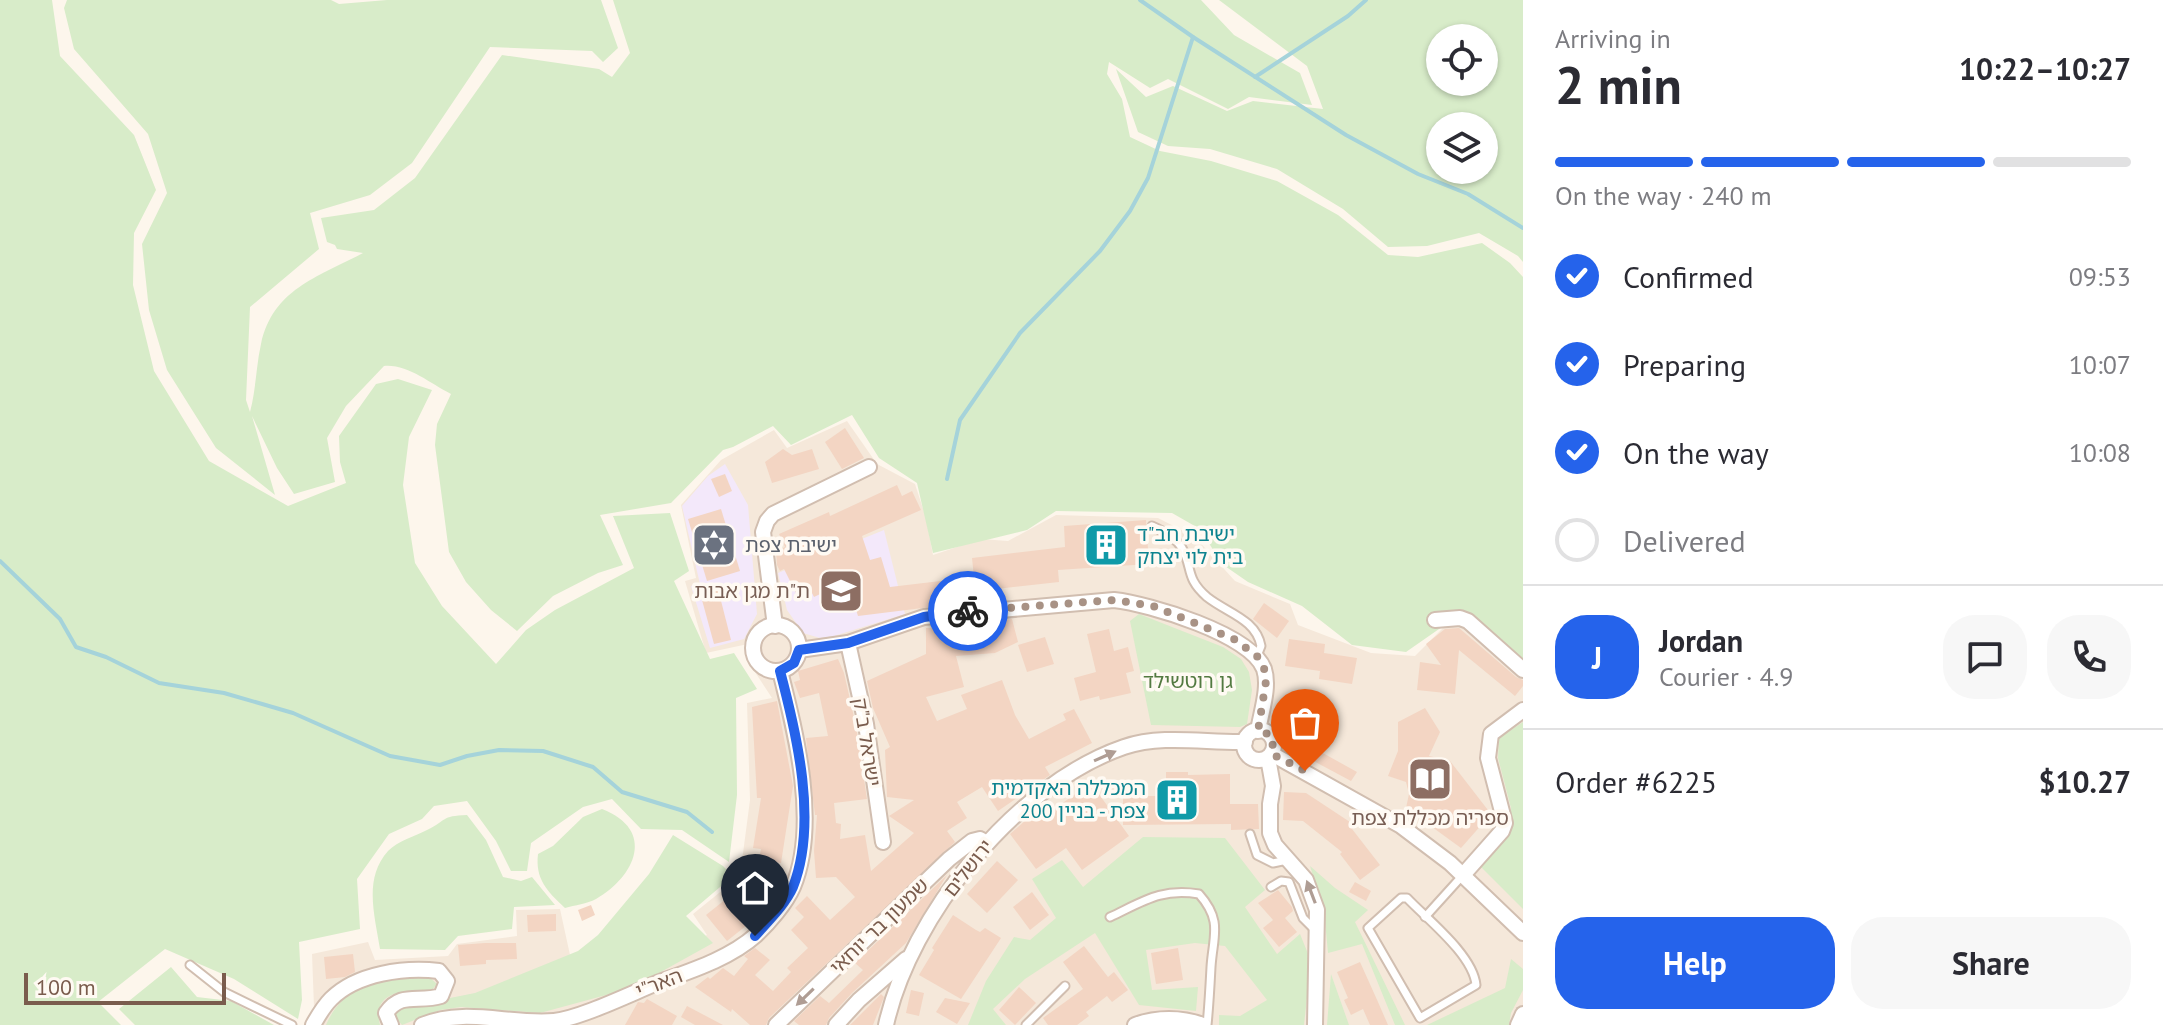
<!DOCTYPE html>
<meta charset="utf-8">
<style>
body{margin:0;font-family:"PT Sans","Noto Sans Hebrew",sans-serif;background:#f7f7f7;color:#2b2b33;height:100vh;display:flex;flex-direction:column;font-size:30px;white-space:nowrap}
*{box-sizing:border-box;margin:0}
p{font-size:26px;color:#7c7c81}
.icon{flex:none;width:44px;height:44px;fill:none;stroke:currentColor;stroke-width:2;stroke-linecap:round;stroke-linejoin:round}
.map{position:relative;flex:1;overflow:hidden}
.details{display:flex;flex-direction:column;background:#fff;width:640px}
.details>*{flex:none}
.fabs{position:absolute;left:1426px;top:24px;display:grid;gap:16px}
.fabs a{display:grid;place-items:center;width:72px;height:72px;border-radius:50%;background:#fff;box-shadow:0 2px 6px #0004;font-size:40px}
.scale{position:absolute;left:24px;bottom:20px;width:202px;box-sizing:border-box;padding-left:8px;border:4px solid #7a5c4d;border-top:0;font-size:22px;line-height:28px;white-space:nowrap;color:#7a5c4d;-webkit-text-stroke:6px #fffaf3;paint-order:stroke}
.pin{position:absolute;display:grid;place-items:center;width:68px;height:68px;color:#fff;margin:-82px -34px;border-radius:50% 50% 50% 0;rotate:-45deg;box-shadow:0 0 8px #0007}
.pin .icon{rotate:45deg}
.courier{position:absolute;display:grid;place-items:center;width:80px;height:80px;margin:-40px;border:6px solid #2563eb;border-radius:50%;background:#fff;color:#222;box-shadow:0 2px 10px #0007}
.head em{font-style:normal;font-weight:800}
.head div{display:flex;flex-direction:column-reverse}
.head{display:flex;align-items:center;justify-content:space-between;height:136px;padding:0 32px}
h1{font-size:52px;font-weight:800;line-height:60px}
.bar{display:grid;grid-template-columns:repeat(4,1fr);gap:12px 8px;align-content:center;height:96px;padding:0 32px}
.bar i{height:10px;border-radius:6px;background:#e1e1e2}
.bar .active{background:#2563eb}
.bar p{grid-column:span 4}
.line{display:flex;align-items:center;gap:20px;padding:0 32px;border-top:2px solid #e1e1e2}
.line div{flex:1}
.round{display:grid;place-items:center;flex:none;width:84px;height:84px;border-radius:32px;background:#f7f7f7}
ol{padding:0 32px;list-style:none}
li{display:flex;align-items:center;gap:24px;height:88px}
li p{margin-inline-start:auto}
li .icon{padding:8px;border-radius:50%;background:#2563eb;color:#fff;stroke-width:4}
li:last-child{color:#7c7c81}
li i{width:44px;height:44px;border:4px solid #e1e1e2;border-radius:50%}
.action{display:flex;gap:16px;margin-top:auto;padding:16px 32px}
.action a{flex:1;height:92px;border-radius:32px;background:#2563eb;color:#fff;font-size:32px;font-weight:800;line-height:92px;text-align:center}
.action a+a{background:#f7f7f7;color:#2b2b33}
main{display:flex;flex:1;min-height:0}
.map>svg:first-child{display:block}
</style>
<main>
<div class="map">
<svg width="1523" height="1025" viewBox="0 0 1523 1025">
<rect width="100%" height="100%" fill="#fdf6ec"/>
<!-- residential -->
<polygon fill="#f5e8da" points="847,421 877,464 915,484 926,518 933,555 981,539 1008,541 1056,515 1158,518 1195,537 1235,581 1290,604 1298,625 1371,653 1415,656 1459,612 1523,667 1523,1025 306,1025 314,1007 312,954 368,942 375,960 448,956 457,944 517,936 516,910 560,909 570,955 573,1002 707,935 693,914 740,876 750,800 747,703 772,698 747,660 748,644 706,653 685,581 696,578 681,505 721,460 774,430 787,448"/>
<!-- education -->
<g fill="#f3e8fa">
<polygon points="725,464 748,505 757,614 744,639 710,648 691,586 700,584 682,506 708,476"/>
<polygon points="884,530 905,614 834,636 820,638 803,633 787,610 778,573"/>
</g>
<!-- green -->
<g fill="#d8ecc9" fill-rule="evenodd">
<polygon points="0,0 52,0 60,56 134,135 156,190 134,233 133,285 154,371 209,461 288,506 346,483 340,462 339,436 376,384 398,379 432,390 409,437 403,485 415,563 442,606 496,664 526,630 555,610 634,568 613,516 670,513 689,571 674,581 710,659 734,653 757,689 736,698 737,795 729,862 682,830 641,829 612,799 583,807 531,843 527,871 511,871 496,841 467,801 434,806 422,819 389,834 357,879 360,929 299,942 302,1000 298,1019 234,979 165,949 98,1002 121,1025 0,1025"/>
<path d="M67,0H331L339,4L387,0H601L618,48L603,62L592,51L490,47L412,163L370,195L310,213L319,249L250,307L246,400L250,412C256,390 256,366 261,344C273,289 318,277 363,253L337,249L335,245L327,242L321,218L374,210L415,178L502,55L599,69L612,77L630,53L613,0H1201L1234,35L1300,73L1312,105L1249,97L1228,109L1168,79L1150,88L1109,62L1107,74L1122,99L1130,137L1160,151L1211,161L1277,181L1338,215L1388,255L1418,257L1482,243L1510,263L1523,277V664L1462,613L1406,652L1352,645L1302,606L1248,582L1222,564L1200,529L1172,513L1056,511L1027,530L933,553L917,483L879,458L852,415L791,445L773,426L733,447L723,450L671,503L600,515L623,565L598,573L553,596L517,631L491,610L466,582L449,552L435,445L437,424L451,394C429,383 408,364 384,366L346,406L327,438L335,482L294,494L277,468L252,416L275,495L216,448L167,370L149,310L142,244L167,193L148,134L74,49L64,8Z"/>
<path d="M1219,0H1523V262L1518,256L1479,233L1427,246L1388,247L1343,209L1277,169L1210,149L1168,146L1138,132L1116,69L1146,97L1173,86L1227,111L1253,101L1323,109L1307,66ZM1440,38H1484V82H1440ZM1440,126H1484V170H1440Z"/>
<polygon points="1139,614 1223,647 1241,659 1249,672 1252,690 1247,724 1240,727 1151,725 1130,621"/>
<polygon points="1523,722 1523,909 1479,865 1511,822 1511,808 1498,758 1499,738"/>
<path d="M602,809C656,830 636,876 596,899C587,904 575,905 565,908C547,891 535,879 538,854L553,846L583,817Z"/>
<path d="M467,815L486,840L503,877L521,881L532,877L555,905L514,907L512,929L458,936L445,950L380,949C375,916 363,879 388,851C398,841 415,836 427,830C448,820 440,816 467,815Z"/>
<polygon points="673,835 723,866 733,876 686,916 713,943 632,988 540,1013 461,1007 440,1010 402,1025 394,1016 395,1009 475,993 578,951 598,935 649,874"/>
<polygon points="1143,837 1225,838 1265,890 1245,907 1277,954 1300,934 1311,961 1304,1025 1219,1025 1219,1015 1240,1016 1267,1000 1225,946 1195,943 1146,950 1152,990 1198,987 1196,1011 1139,1005 1095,933 1025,979 993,1009 1006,1025 968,1025 986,981 1014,937 1030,940 1056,918 1032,879 1062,860 1083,887"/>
<polygon points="1310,866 1335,888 1368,910 1355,922 1405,1025 1395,1025 1362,944 1328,953 1324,910"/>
<polygon points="1511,959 1523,969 1523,990 1511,1013 1509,1025 1427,1025 1505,988"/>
<polygon points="171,967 197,997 231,1001 274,1025 135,1025 119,1009"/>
<polygon points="1331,974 1349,1025 1327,1025"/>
<path d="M404,976H428L437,984L431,991C406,990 371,990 380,1025H326C341,990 369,981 404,976Z"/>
</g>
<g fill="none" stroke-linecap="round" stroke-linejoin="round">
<!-- stream -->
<g stroke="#a5d3da" stroke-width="4">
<polyline points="1140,0 1193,37 1346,135 1418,174 1468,194 1523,228"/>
<polyline points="1255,77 1348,16 1366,0"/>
<polyline points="947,479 960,420 1020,333 1100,251 1130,211 1148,178 1193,37"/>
<polyline points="0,561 60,619 76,647 106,657 159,683 224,693 293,713 390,756 440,765 467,756 499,750 543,751 593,767 622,792 687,812 712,832"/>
</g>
</g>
<!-- building -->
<g fill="#f3d5c3">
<polygon points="845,428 864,458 842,469 825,442"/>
<polygon points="783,449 792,455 812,449 819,469 772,483 765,462"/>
<polygon points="725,474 732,491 719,497 711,479"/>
<polygon points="897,485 902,496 912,491 921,510 862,536 870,560 881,557 890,587 974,577 972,558 1065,547 1064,526 1146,520 1149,564 1058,570 1059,582 970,592 971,602 858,616 847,581 814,597 811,591 798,597 784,569 780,571 777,565 776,552 785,547 779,534 829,512 830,516"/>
<polygon points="721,509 740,571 707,581 688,519"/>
<polygon points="717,585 731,640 714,644 699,589"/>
<polygon points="1264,603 1289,621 1277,638 1253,619"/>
<polygon points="1012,619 1018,642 995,653 956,656 964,687 926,697 937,721 967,709 961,695 1002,680 1015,715 1029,739 1066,720 1063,714 1074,709 1092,743 1045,767 1050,775 998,811 982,787 957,802 967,818 947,831 955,842 769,1018 766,1025 750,1025 732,1009 731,1012 695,987 708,977 710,979 723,968 734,976 748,959 744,956 755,948 770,960 755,975 773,991 791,972 787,968 808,948 791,930 804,917 795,908 807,896 830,920 855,897 836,877 816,878 814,851 817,815 815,815 806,738 828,736 819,693 800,698 794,682 800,680 798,671 838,659 844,673 856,726 867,799 834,803 836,823 841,824 840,839 865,835 871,871 914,833 889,816 914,800 887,797 885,750 890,747 873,708 867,681 926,654 926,628 954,629 1004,626 1003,620"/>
<polygon points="1459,628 1516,677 1523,680 1523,686 1515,696 1459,650 1455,694 1417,690 1420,662 1441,665 1426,644 1445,629"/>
<polygon points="1109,629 1114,651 1128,647 1134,671 1126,673 1131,693 1100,700 1099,696 1080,701 1074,678 1096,672 1087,634"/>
<polygon points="1045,637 1054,664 1027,672 1018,645"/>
<polygon points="1289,639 1325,644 1324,653 1357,658 1352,684 1319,679 1320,671 1285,666"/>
<polygon points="777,701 793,786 781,863 759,859 761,849 753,848 761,798 757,798 752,707"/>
<polygon points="1425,708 1440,732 1429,756 1450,761 1491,814 1461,848 1406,808 1409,794 1406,782 1388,776 1398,751 1398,722"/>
<polygon points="1317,730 1329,735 1321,752 1357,772 1351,781 1293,750 1298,739 1310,745"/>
<polygon points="1166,772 1188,772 1188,775 1230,774 1230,804 1258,804 1259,829 1231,830 1231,824 1123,825 1123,796 1166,796"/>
<polygon points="1091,783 1129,836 1082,870 1066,848 1036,869 1010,834 1042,806 1047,814"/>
<polygon points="1284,792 1306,793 1356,826 1352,829 1380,865 1360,880 1340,854 1342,852 1303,821 1283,820"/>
<polygon points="997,861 1018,880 987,913 967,894"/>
<polygon points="947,875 906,943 852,993 829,1018 826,1025 799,1025 794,1021 820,996 829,1003 863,970 855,963"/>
<polygon points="1355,882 1371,891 1366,901 1349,892"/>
<polygon points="1278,890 1292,907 1293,911 1285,918 1297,932 1279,947 1263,928 1273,920 1258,903"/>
<polygon points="1032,892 1049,915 1030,930 1013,907"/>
<polygon points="731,895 752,921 727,941 706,915"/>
<polygon points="591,905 595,915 582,921 578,910"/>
<polygon points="556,914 556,931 528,932 527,915"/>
<polygon points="953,915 976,930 980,932 985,928 1001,938 961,999 919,975 934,950 932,948"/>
<polygon points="485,943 516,943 517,959 486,960 486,964 460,966 458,945"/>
<polygon points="1084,946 1108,977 1114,972 1128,990 1112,1002 1107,996 1086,1012 1089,1016 1077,1025 1048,1025 1043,1018 1083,989 1063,962"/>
<polygon points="1178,948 1183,980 1156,984 1151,953"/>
<polygon points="353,954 355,972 345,977 326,979 324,957"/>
<polygon points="1360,962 1378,1002 1388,1025 1370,1025 1363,1009 1351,1015 1344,1000 1348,998 1337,972"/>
<polygon points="1019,987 1036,1003 1015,1025 999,1010"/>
<polygon points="911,990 924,993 919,1016 906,1013"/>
<polygon points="881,994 884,997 873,1025 850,1025"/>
<polygon points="945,998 970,1003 957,1024 936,1012"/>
<polygon points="647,999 677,1016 672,1025 625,1025 638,1002 644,1003"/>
<polygon points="687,1006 723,1025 695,1025 681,1017"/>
</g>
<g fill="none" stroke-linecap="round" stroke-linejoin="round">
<!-- lane casing -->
<g stroke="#d1beb0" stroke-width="11">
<g id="lane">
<path d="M1152,526C1163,531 1175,537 1182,548C1193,568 1185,578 1207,597C1227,613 1256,619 1261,646L1257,656"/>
<polyline points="1250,834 1257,855 1273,863 1287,860"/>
<polyline points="1271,887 1281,881 1289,882 1303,918 1317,932"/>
<path d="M1401,898H1407C1428,920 1473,955 1476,985L1420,1018L1368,928Z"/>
<path d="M1110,917C1144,901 1161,888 1199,894C1223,921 1213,936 1211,967C1210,986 1209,1006 1207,1025"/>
<polyline points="1425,917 1463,875"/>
<polyline points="190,965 224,992 292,1025"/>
<polyline points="1026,1025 1065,986"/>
</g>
</g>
<!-- street casing -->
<g stroke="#d1beb0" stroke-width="18">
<g id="street">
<polyline points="1435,620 1460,618 1468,621 1523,670"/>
<circle cx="776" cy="648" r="23"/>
<polyline points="775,626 763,532 767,521 773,514 869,467"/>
<polyline points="848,643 866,724 883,842"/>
<path d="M799,650L848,643L924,617L1114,600C1149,604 1251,634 1264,669C1270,687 1261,712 1258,731"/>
<circle cx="1259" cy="745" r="15"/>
<polyline points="1272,754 1401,826 1450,863 1523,933"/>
<polyline points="1268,758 1273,786 1270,804 1270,833 1275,845 1306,880 1317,910 1315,1025"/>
<polyline points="1463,875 1502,831 1505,823 1488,758 1491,734 1523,710"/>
<path d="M313,1025C318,1016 324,1006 331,999C357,973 405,967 439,971L447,981L441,996C418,1003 401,991 386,1013L391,1025"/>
<path d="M422,1025C466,1007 509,1025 554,1021C581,1018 630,994 657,983C690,971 729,959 756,935C769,923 786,903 793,887C819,824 796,734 780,671"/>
<polyline points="776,1025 949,859 972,841 980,839 987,843"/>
<polyline points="836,1025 859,1000 906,959"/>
<path d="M886,1025C910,916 1016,784 1124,747C1163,734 1205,743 1245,742"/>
<path d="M1135,1025C1158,1017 1180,1017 1203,1025"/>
<polyline points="1518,1025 1523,1014"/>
</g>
</g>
<!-- lane -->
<use href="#lane" stroke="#fff" stroke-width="7"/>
<!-- street -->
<use href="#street" stroke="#fff" stroke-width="14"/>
</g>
<!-- one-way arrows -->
<defs><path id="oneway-solid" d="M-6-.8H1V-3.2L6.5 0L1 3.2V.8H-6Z" transform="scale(2)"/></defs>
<g fill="#af9d94">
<use href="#oneway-solid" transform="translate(1105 756) rotate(-24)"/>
<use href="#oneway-solid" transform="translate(1311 892) rotate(-111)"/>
<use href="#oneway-solid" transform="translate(805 997) rotate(136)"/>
</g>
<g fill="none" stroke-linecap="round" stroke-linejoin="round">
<!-- done -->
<polyline stroke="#a89285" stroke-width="8" stroke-dasharray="0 14.4" points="968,611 1114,600 1153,606 1234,639 1257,656 1264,668 1266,681 1258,731 1265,732 1273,739 1272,754 1305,771"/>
<!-- route -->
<path stroke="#2563eb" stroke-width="10" d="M755,936C768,921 785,905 793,887C818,823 797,735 780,671L794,663L799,650L848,643L924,617L968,611"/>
</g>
<!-- icons -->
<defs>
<g id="synagogue-square" transform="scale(2.3)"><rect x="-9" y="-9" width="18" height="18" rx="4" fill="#6b7280" stroke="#fffaf3"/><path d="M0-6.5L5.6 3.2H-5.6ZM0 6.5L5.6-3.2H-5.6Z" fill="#fff"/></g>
<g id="building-square" transform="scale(2.3)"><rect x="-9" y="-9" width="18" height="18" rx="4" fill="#0f9aa8" stroke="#fffaf3"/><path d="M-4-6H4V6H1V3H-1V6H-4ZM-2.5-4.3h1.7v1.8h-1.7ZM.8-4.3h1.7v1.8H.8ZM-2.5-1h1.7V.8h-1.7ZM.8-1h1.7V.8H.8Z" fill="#fff"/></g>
<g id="school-square" transform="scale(2.3)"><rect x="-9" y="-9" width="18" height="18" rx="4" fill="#8d6e63" stroke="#fffaf3"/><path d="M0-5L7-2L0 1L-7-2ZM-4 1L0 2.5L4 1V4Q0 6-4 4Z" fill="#fff"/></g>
<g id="library-square" transform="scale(2.3)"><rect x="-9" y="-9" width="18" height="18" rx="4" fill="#8d6e63" stroke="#fffaf3"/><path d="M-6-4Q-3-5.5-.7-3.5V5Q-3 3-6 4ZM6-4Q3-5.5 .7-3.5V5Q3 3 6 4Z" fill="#fff"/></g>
</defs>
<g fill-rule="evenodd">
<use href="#synagogue-square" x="714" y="545"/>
<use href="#building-square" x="1106" y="545"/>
<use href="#school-square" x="841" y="591"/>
<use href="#library-square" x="1430" y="779"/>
<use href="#building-square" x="1177" y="800"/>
</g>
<g text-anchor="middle" stroke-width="7" stroke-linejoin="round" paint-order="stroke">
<!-- culture labels -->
<g font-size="20" fill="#0d838f" stroke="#fffaf3" text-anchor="start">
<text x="1137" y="541">ישיבת חב"ד<tspan x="1137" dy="23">בית לוי יצחק</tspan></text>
<text x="1146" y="795" text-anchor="end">המכללה האקדמית<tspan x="1146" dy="23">צפת - בניין 200</tspan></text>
</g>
<!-- worship labels -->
<g font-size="20" fill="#5b616d" stroke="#fffaf3" text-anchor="start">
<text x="745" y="552">ישיבת צפת</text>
</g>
<!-- education labels -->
<g font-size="20" fill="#785e54" stroke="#fffaf3" text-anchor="end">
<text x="810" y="598">ת"ת מגן אבות</text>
<text x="1430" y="825" text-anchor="middle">ספריה מכללת צפת</text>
</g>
<!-- park labels -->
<g font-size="20" fill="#537a41" stroke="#fffaf3">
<text x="1188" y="688">גן רוטשילד</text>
</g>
<!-- street labels -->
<g font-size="20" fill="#7a5c4d" stroke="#fffaf3">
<text transform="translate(867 742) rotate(81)" y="7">ישראל ב"ק</text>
<text transform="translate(968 868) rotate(-52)" y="7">ירושלים</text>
<text transform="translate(879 926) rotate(-44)" y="7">שמעון בר יוחאי</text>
<text transform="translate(659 983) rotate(-21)" y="7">האר"י</text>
</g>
</g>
</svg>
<div class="fabs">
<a><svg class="icon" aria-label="locate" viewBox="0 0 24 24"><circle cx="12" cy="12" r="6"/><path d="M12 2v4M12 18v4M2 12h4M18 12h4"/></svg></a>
<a><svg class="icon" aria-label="layers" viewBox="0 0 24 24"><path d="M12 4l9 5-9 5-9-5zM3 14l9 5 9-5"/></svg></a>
</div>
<div class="scale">100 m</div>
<div class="pin" style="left:1305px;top:771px;background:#ea580c"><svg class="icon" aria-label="bag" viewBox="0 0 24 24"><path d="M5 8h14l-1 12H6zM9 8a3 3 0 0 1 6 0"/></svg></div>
<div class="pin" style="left:755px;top:936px;background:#1f2937"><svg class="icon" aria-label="home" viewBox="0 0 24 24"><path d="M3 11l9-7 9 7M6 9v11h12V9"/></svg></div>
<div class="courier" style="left:968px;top:611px"><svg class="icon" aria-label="bike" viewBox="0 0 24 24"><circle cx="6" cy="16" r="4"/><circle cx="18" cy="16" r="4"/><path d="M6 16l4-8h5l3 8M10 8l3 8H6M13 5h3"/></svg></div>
</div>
<section class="details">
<div class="head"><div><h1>2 min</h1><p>Arriving in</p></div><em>10:22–10:27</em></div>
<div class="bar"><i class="active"></i><i class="active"></i><i class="active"></i><i></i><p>On the way · 240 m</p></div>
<ol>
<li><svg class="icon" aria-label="check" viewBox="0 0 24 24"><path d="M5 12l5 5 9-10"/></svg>Confirmed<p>09:53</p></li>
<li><svg class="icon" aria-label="check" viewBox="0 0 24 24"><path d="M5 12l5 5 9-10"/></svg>Preparing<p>10:07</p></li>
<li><svg class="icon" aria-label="check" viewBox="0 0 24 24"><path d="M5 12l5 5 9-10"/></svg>On the way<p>10:08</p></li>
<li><i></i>Delivered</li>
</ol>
<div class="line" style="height:144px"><b class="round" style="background:#2563eb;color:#fff">J</b><div><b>Jordan</b><p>Courier · 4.9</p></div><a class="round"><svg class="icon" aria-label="chat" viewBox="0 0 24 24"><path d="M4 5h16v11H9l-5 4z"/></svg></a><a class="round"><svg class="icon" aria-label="phone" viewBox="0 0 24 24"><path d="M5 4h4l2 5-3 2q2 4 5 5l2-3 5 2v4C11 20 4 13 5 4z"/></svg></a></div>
<div class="line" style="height:104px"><div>Order #6225</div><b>$10.27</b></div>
<div class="action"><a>Help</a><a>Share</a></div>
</section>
</main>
